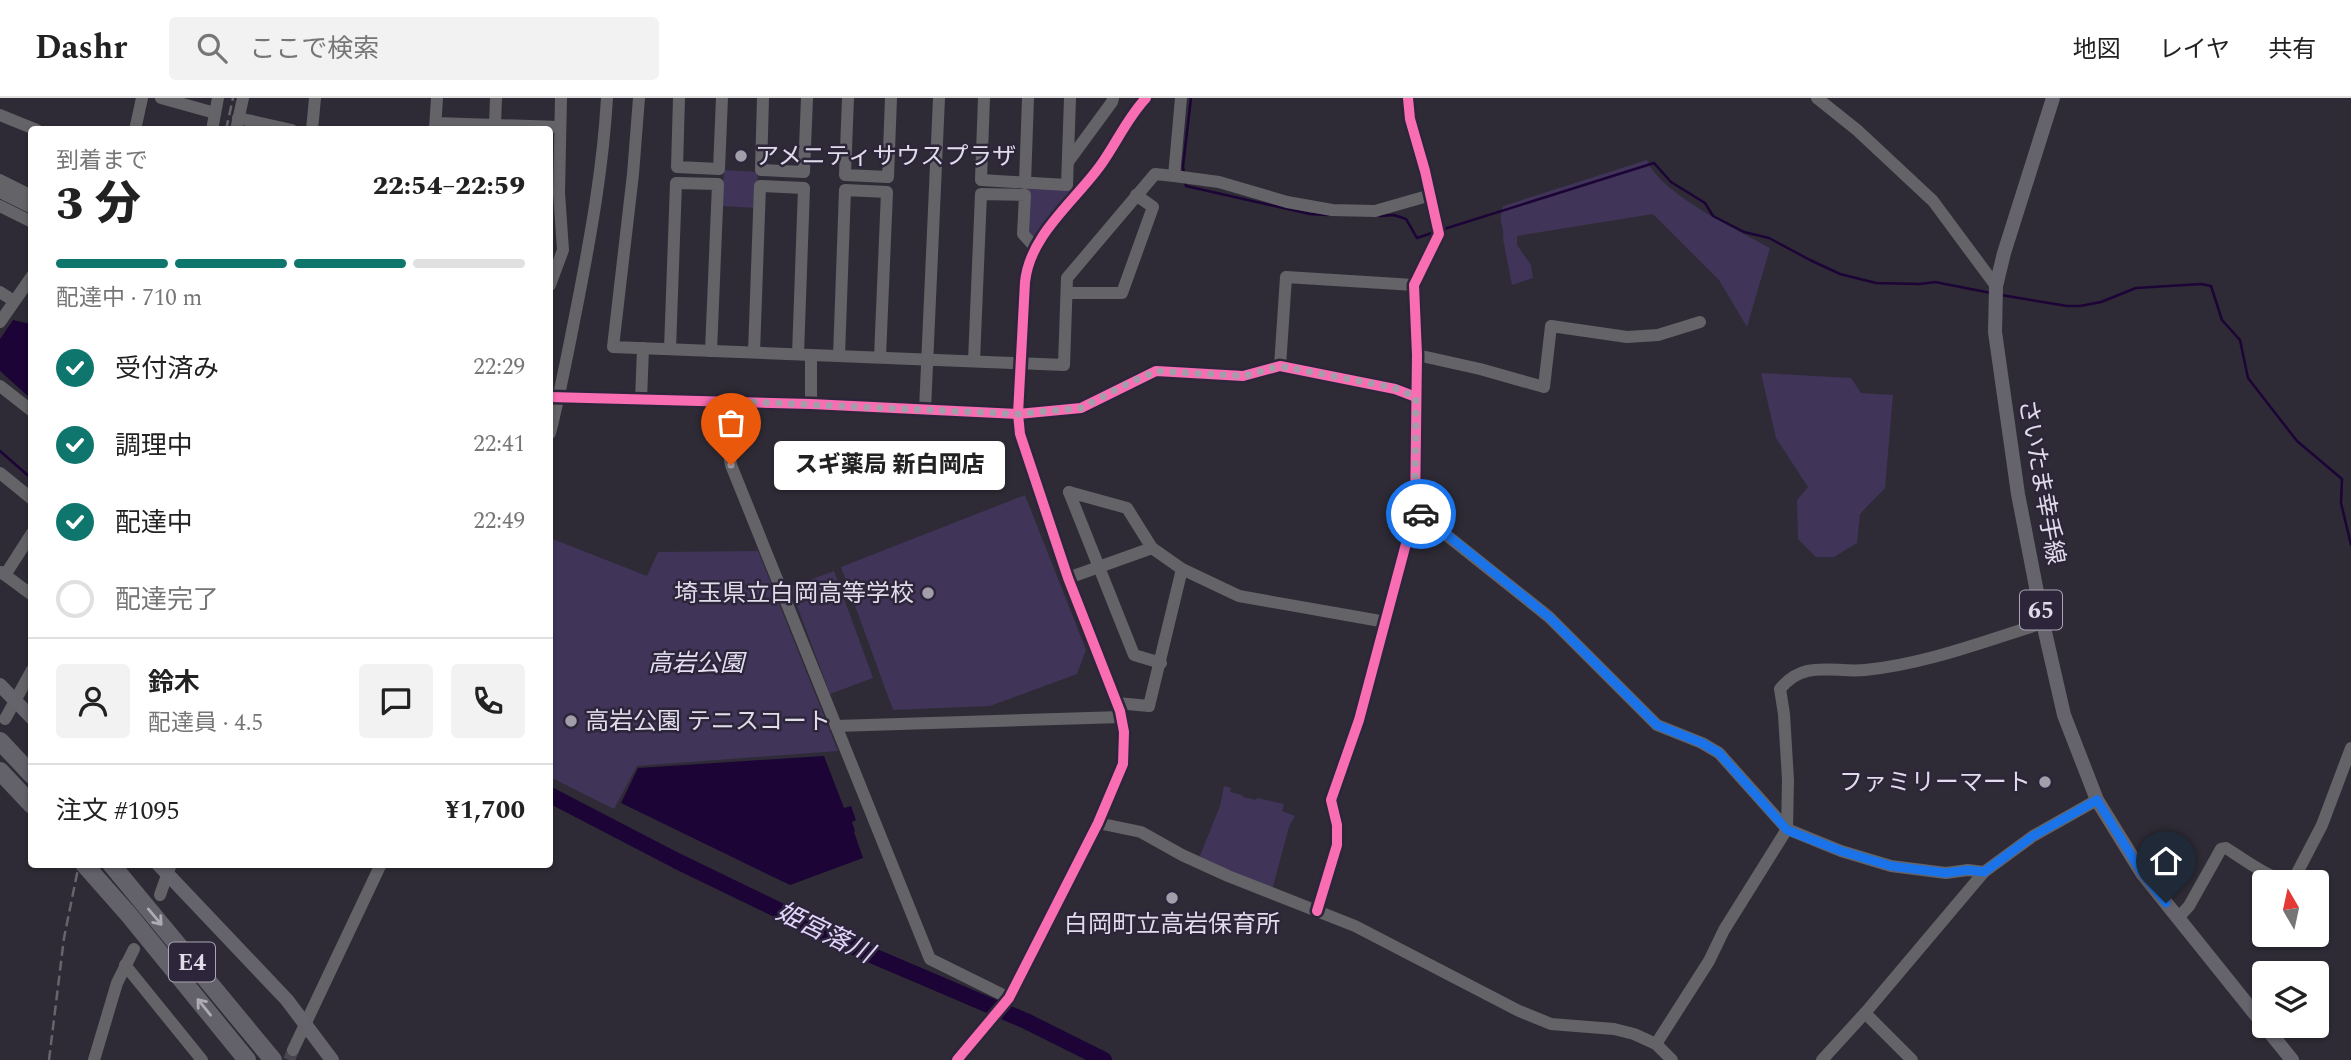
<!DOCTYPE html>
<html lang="ja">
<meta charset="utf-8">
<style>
body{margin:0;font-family:Spectral,"Noto Sans JP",serif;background:#f2f2f2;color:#222;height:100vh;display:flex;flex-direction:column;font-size:26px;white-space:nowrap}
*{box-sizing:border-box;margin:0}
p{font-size:23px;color:#767676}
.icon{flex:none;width:38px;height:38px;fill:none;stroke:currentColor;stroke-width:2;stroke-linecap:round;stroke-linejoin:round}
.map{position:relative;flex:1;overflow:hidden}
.side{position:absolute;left:28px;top:28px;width:525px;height:742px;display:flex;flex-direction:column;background:#fff;border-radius:7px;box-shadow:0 2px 5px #0004}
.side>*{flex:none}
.needle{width:46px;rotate:351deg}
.tools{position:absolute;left:2252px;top:772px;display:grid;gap:14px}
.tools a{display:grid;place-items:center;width:77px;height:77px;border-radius:7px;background:#fff;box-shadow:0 2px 5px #0004;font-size:35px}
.pin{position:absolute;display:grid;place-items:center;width:60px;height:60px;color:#fff;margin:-72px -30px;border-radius:50% 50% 50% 0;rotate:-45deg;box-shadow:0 0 7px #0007}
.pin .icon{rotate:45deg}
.courier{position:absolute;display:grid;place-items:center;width:70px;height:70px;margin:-35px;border:5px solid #1a73e8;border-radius:50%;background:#fff;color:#222;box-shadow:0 2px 9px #0007}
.bubble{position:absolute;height:49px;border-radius:7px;background:#fff;box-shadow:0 2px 5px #0004;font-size:23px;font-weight:800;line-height:49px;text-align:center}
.headline em{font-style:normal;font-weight:800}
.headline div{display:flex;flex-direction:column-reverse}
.headline{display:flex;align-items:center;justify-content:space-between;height:119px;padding:0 28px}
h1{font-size:46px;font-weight:800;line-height:52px}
.bar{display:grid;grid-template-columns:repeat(4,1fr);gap:10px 7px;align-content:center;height:84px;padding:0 28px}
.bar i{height:9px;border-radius:5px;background:#e0e0e0}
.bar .current{background:#0f766e}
.bar p{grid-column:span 4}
.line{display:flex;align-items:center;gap:18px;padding:0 28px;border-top:2px solid #e0e0e0}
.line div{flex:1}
.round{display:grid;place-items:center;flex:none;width:74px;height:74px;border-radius:7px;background:#f2f2f2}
ol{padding:0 28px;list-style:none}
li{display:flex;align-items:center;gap:21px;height:77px}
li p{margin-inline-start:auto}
li .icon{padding:7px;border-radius:50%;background:#0f766e;color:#fff;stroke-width:4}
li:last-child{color:#767676}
li i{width:38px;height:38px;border:4px solid #e0e0e0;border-radius:50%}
header{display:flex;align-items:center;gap:42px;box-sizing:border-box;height:98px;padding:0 35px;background:#fff;border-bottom:2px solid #e0e0e0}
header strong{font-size:33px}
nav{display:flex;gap:38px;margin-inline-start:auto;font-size:24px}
.search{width:490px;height:63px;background:#f2f2f2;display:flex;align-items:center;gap:18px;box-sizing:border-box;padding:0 24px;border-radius:7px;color:#767676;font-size:26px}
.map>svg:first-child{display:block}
</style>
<header>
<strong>Dashr</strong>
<div class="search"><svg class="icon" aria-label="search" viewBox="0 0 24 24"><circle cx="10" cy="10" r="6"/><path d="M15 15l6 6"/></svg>ここで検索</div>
<nav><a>地図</a><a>レイヤ</a><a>共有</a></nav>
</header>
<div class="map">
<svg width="2351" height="962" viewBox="0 0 2351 962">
<rect width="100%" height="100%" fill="#2e2b36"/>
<!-- green -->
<g fill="#403458">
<path d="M1647,62C1660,96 1738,132 1770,150L1747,229L1719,182L1653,116L1517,138V147L1531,167L1533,180L1512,187L1503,141C1505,127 1497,126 1503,108Z"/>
<polygon points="724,72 758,74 756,110 722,108"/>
<polygon points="1027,89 1076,90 1034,139 1027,132"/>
<polygon points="1761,275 1851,280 1861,295 1893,297 1885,390 1860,416 1857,445 1834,459 1816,459 1798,441 1797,402 1808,389 1776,340"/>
<polygon points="1025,397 1086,552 1077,576 990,608 893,612 841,469"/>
<polygon points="550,440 647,478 658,454 758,453 838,653 637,668 614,711 550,679"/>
<polygon points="834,473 873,580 830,596 790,489"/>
<polygon points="1224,688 1231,690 1230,694 1242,697 1243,699 1256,702 1257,700 1284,706 1282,713 1295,718 1289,729 1272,792 1199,760 1220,708"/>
</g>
<!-- water -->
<g fill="#1c0436">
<polygon points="13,222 31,226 31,301 0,273 0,241"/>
<polygon points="824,658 844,710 851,708 856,722 852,724 855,733 854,734 863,760 790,787 621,705 638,670"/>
</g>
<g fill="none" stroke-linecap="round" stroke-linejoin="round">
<!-- stream -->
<g stroke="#1c0436" stroke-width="2.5">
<polyline points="1184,77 1183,68 1191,0"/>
<polyline points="1185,83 1186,88 1310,116 1328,117"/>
<polyline points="1380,118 1394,117 1406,121 1417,140 1435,134"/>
<polyline points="1441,132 1654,65 1671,84 1705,105 1713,118 1744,134 1769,140 1810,162 1840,176 1876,185 1920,186 1935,184 1991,195"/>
<polyline points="2001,197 2067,208 2080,208 2101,204 2136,190 2201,186 2211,188 2222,222 2240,242 2248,280 2297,343 2342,381 2341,405 2351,447"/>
<polyline points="0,353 32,381"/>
</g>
<!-- river -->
<polyline stroke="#1c0436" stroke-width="16" points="550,697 677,763 871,857 1026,923 1104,962"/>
<!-- minor-tunnel -->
<polyline stroke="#494651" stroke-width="12" stroke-dasharray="12 6" stroke-linecap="butt" points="289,962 293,952"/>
<!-- minor -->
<g stroke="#646367" stroke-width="12">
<polyline points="161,0 215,15"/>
<polyline points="639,0 633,76 613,249 1064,267 1067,180 1155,76 1174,78 1181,0"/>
<polyline points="679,0 677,69 719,71 722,0"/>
<polyline points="763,0 761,72 804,74 807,0"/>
<polyline points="848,0 845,77 888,79 891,0"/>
<polyline points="984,0 981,82 1067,87 1070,0"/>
<polyline points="1817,0 1857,32 1933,103 1996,188"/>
<polyline points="0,17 37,32"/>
<polyline points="238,20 292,32"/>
<polyline points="436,25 560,29"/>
<polyline points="495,27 496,0"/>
<polyline points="435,31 437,0"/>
<polyline points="135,32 142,0"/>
<polyline points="212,32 218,0"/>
<polyline points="236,32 243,0"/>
<polyline points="312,32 315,0"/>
<polyline points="1068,64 1112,4 1113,0"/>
<polyline points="1174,78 1219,84 1287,104 1332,112 1375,113 1431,97"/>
<polyline points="0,82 32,98"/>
<polyline points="1025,85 1028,0"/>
<polyline points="0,94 32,110"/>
<polyline points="0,108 32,124"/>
<polyline points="550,187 563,152 559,95 561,0"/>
<polyline points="0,194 14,203"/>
<polyline points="1067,195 1122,195 1153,109 1136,97"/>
<polyline points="0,224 32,178"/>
<polyline points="670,251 676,85 718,86 711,253"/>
<polyline points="754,254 760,88 804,90 798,256"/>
<polyline points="1417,257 1480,271 1544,289 1551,228 1627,239 1658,237 1700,224"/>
<polyline points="839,258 845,92 887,94 880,259"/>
<polyline points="974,263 981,96 1025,97 1023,136 1034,148"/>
<polyline points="1280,268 1286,179 1414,187"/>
<polyline points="0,288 32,313"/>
<polyline points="550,299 811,306 1018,316 1081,310 1156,273 1243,278 1280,268 1395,291 1416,299"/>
<polyline points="641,302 643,250"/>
<polyline points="730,303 727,344 731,367 930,861 1009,900"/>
<polyline points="811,306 811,257"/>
<polyline points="925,312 939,0"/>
<path d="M550,335C561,292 569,248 578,203C591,136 603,69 607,0"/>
<polyline points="0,375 32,401"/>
<polyline points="1069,394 1127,410 1152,450 1182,471 1239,498 1386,524"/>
<polyline points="1069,394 1134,557 1161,565"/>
<polyline points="1415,412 1549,519 1657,627 1702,645 1719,655 1787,731 1841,753 1891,768 1946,775 1968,772 1984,774"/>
<polyline points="1,474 32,497"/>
<polyline points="5,477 32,435"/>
<polyline points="1068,480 1152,450"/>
<polyline points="1117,605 1149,608 1182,471"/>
<polyline points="5,621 32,572"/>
<polyline points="836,628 1121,619"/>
<polyline points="1098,725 1141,734 1182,757 1228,778 1355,828 1519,913 1551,926 1614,931 1634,936 1656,946 1672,962"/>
<polyline points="160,797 171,766"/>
<polyline points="1317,813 1337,747 1337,727 1331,702 1359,622 1415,412 1417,257 1414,187 1439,136 1425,73 1410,21 1408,0"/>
<path d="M2178,820L2189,808L2221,751L2226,750C2242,760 2273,784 2291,782L2296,777L2322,727L2351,650"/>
<polyline points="125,867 202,962"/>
<polyline points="1865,915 1912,962"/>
<path d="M1656,946L1709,863L1724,832L1787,731L1788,682L1784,616L1780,591C1804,561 1833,575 1865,572C1926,566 1985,543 2043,525"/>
<polyline points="293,952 381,766"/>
<polyline points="94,962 117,885 134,851"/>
<path d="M957,962L1009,900L1098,725L1123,666L1124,634L1120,613L1068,480L1020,336L1018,316L1025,184C1030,137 1073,105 1100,68C1116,46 1127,20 1146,0"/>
<polyline points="1822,962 1865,915 1984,774 2033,738 2097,702"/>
</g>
<!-- major -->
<g stroke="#65636b" stroke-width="14">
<polyline points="2053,0 2004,155 1996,188 1995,234 2018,396 2043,525 2064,617 2097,702 2142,775 2292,962"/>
<polyline points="0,587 32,620"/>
<polyline points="158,766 287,902 332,962"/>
</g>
<!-- highway -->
<g stroke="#636169" stroke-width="18">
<polyline points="0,643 32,677"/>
<polyline points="0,673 32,707"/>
<polyline points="84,766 129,817 247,962"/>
<polyline points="111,766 273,962"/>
</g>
<!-- rail -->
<g stroke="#66656c" stroke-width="2.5" stroke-dasharray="10 5" stroke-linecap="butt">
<polyline points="226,32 233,0"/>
<polyline points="49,962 64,840 79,766"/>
</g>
<!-- cycleway casing -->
<g stroke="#2d263b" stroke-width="15">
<g id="cycleway">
<polyline points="550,299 811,306 1018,316 1081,310 1156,273 1243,278 1280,268 1395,291 1416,299"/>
<polyline points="1317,813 1337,747 1337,727 1331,702 1359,622 1415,412 1417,257 1414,187 1439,136 1425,73 1410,21 1408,0"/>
<path d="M957,962L1009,900L1098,725L1123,666L1124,634L1120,613L1068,480L1020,336L1018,316L1025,184C1030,137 1073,105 1100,68C1116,46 1127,20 1146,0"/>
</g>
</g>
<!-- cycleway -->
<use href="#cycleway" stroke="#f96db3" stroke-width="10"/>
</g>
<!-- one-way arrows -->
<defs><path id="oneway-shaft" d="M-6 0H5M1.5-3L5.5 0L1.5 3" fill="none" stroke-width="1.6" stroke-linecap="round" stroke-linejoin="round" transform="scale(1.75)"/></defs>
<g stroke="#aeabb6">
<use href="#oneway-shaft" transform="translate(155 819) rotate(50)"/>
<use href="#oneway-shaft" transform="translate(204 909) rotate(-129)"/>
</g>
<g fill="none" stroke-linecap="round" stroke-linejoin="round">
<!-- done -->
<polyline stroke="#a29eaa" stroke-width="7" stroke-dasharray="0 12.6" points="731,367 727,344 730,303 1018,316 1081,310 1125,287 1156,273 1244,278 1280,268 1395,290 1416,299 1415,412 1421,416"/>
<!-- route -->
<polyline stroke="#1a73e8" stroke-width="9" points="1421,416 1549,519 1657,627 1702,645 1719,655 1787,732 1841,753 1891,768 1946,775 1968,772 1984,774 2033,738 2097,702 2142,775 2166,805"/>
</g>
<!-- markers -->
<g fill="#a29eaa" stroke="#2d263b" stroke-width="2.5">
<circle cx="741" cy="58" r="7"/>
<circle cx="928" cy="495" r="7"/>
<circle cx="571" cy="623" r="7"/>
<circle cx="2045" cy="684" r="7"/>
<circle cx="1172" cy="800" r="7"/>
</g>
<g text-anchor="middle" stroke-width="5" stroke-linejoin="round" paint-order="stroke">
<!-- shield labels -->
<g fill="#2d263b" stroke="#aaa5b5" stroke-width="2">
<rect x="2020" y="492.5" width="42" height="39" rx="5"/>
<rect x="169" y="844.5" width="46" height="39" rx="5"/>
</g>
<g font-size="23" font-weight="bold" fill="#e0dce9">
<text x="2041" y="520">65</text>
<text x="192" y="872">E4</text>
</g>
<!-- poi labels -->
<g font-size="24" fill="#e0dce9" stroke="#2d263b" text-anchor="start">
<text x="755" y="66">アメニティサウスプラザ</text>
<text x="914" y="503" text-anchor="end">埼玉県立白岡高等学校</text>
<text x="585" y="631">高岩公園 テニスコート</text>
<text x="2031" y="692" text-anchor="end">ファミリーマート</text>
<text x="1172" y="834" text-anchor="middle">白岡町立高岩保育所</text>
</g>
<!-- street labels -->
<g font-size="24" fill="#e0dce9" stroke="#2d263b">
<text transform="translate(2042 384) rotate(80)" y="8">さいたま幸手線</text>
</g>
<!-- park labels -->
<g font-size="24" font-style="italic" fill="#e5dff2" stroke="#2d263b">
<text x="696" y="573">高岩公園</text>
</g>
<!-- water labels -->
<g font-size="26" font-style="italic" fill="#e0d4fa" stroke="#2d263b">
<text transform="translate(825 834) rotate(26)" y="9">姫宮落川</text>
</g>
</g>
</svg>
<div class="tools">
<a><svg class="needle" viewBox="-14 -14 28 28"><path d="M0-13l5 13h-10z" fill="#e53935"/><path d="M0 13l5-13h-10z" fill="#767676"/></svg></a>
<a><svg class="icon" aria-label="layers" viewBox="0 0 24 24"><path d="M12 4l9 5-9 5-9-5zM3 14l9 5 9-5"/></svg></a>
</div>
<div class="pin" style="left:731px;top:367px;background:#ea580c"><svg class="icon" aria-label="bag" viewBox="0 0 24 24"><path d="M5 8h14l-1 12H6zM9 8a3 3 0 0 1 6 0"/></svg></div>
<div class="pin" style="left:2166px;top:805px;background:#1f2937"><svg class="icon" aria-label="home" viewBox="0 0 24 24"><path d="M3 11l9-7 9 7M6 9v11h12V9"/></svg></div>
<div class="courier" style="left:1421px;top:416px"><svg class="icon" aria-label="car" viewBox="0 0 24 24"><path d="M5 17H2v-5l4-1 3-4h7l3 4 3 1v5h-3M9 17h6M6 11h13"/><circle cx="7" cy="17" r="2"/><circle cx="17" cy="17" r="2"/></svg></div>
<div class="bubble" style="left:774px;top:343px;width:231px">スギ薬局 新白岡店</div>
<section class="side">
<div class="headline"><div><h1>3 分</h1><p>到着まで</p></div><em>22:54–22:59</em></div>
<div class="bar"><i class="current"></i><i class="current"></i><i class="current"></i><i></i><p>配達中 · 710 m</p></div>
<ol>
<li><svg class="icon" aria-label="check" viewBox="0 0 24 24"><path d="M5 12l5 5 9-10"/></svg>受付済み<p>22:29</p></li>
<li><svg class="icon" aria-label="check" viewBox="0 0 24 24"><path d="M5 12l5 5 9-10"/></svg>調理中<p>22:41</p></li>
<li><svg class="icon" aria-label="check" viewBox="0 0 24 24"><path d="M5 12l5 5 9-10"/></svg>配達中<p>22:49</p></li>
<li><i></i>配達完了</li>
</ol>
<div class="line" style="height:126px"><a class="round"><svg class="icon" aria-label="person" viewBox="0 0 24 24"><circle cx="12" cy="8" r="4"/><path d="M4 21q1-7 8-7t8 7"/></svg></a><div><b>鈴木</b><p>配達員 · 4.5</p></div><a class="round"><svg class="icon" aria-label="chat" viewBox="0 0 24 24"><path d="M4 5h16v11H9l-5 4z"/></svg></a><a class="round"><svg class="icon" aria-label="phone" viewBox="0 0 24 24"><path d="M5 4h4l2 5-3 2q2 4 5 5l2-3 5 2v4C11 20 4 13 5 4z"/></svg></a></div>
<div class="line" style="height:91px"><div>注文 #1095</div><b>¥1,700</b></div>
</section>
</div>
